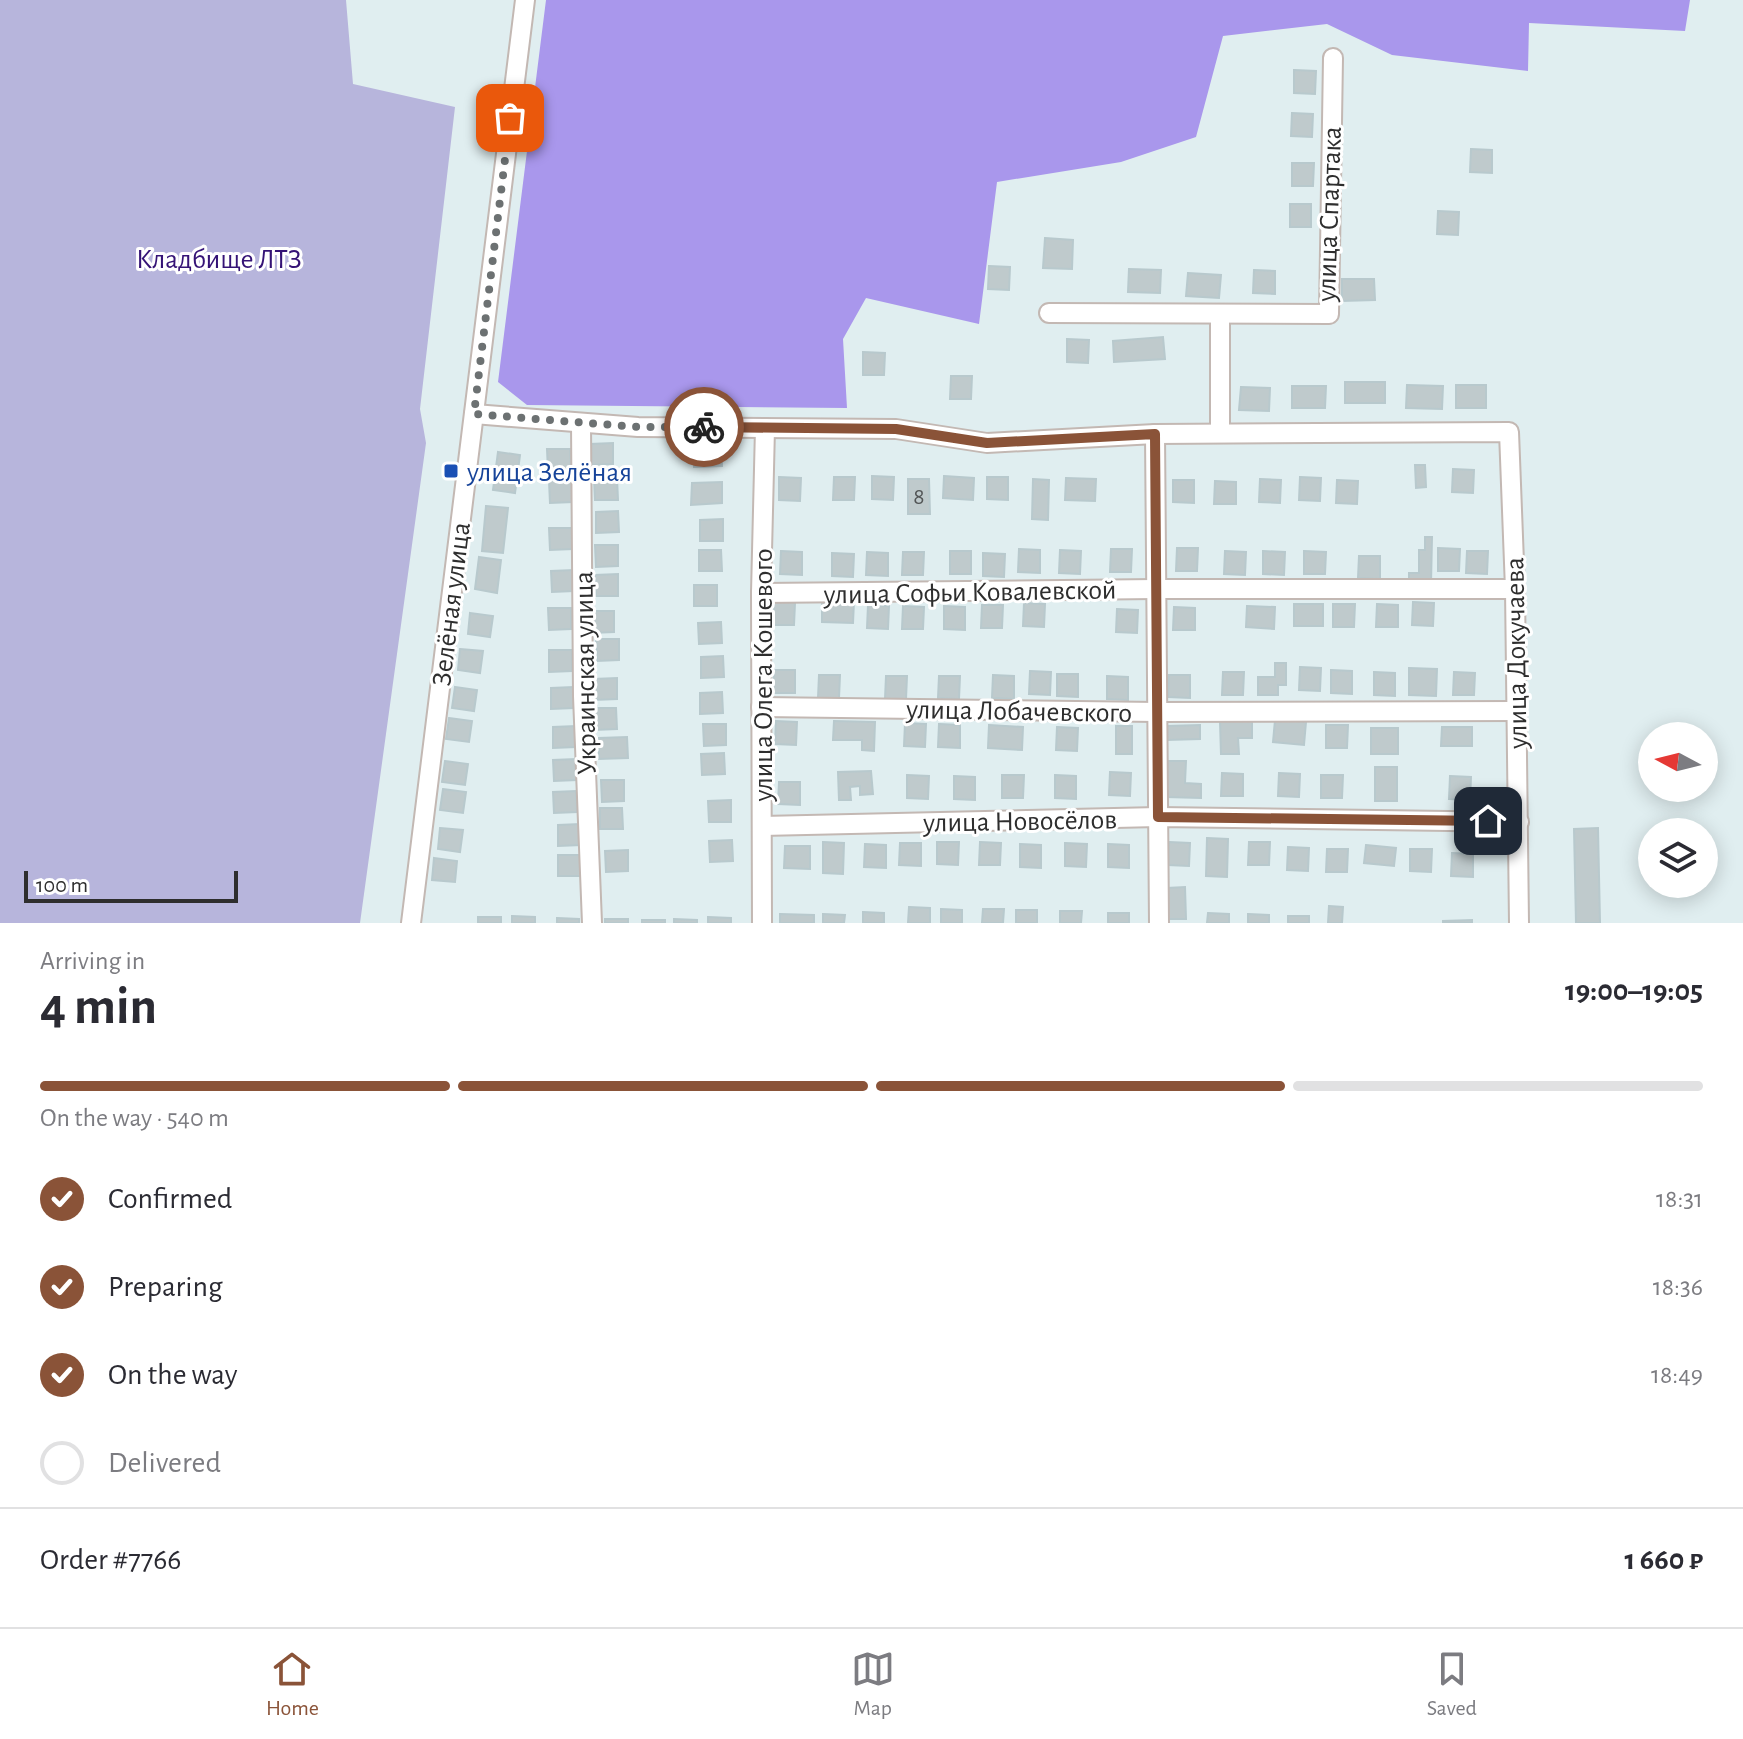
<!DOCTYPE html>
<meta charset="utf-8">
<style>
body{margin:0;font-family:"Alegreya Sans",sans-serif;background:#f2f2f3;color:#2b2b33;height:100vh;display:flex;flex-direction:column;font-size:30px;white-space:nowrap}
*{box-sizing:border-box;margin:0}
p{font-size:26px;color:#7c7c81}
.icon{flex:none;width:44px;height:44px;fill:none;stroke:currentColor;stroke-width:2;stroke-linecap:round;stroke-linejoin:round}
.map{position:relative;height:923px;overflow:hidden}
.details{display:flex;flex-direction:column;background:#fff;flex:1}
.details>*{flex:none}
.needle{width:52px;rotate:277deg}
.fabs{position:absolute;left:1638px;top:722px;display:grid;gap:16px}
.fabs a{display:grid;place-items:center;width:80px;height:80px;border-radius:50%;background:#fff;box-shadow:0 4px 20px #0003;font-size:40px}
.scale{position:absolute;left:24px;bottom:20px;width:214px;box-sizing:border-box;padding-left:8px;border:4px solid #2e2e2e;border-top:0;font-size:22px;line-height:28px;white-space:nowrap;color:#2e2e2e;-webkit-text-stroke:6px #fff;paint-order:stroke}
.pin{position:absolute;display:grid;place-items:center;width:68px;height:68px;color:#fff;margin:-34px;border-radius:16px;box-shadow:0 4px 12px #0006}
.courier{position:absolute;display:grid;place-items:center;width:80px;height:80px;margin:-40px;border:6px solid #8a5338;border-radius:50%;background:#fff;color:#222;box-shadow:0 2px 10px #0007}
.headline em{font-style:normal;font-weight:700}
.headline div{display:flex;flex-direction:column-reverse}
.headline{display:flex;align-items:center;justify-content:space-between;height:136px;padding:0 40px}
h1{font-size:52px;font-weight:700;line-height:60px}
.bar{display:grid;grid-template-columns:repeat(4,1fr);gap:12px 8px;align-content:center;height:96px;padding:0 40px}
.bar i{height:10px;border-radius:6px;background:#e1e1e2}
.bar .selected{background:#8a5338}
.bar p{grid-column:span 4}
.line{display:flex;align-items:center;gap:20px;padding:0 40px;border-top:2px solid #e1e1e2}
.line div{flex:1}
ol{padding:0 40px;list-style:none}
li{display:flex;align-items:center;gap:24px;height:88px}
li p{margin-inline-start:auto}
li .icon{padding:8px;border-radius:50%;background:#8a5338;color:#fff;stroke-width:4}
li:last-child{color:#7c7c81}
li i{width:44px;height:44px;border:4px solid #e1e1e2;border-radius:50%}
.menu{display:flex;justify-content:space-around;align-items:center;height:112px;border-top:2px solid #e1e1e2;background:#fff;font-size:22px;color:#7c7c81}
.menu a{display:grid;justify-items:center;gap:4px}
.menu .selected{color:#8a5338}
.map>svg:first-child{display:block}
</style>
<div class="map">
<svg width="1743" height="923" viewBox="0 0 1743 923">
<rect width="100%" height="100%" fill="#e0eef0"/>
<!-- green -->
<polygon fill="#a997ec" points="546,0 1690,0 1685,31 1529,23 1528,71 1392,55 1327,24 1223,36 1196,137 1121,162 997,182 979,324 866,298 843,339 847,408 527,405 498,382"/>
<!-- cemetery -->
<polygon fill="#b7b5dc" points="0,0 346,0 353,84 455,107 420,409 426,443 360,923 0,923"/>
<!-- building -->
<g fill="#bfcacc" stroke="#b8c9cd" stroke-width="2">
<polygon points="1294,70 1316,71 1315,94 1294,93"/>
<polygon points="1292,113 1313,114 1312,137 1291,136"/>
<polygon points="1471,149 1492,150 1492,173 1470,172"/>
<polygon points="1292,163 1314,163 1313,186 1292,186"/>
<rect x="1290" y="204" width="21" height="23"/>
<polygon points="1438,211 1459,212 1458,235 1437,234"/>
<polygon points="1045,238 1073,240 1072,269 1043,268"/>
<polygon points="989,266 1010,267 1009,290 988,289"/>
<polygon points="1129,269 1161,270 1160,293 1128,292"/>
<polygon points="1254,270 1275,271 1275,294 1253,293"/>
<polygon points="1188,273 1221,275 1219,298 1186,296"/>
<polygon points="1342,279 1374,279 1375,300 1342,301"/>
<polygon points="1163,337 1165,359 1114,362 1113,341"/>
<polygon points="1067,339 1089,340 1088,363 1067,362"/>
<polygon points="863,352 885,353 884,375 863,375"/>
<polygon points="951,376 972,376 971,399 950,399"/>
<rect x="1345" y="382" width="40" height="21"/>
<polygon points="1407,385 1443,386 1442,409 1406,408"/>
<rect x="1456" y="385" width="30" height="23"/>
<polygon points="1292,386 1326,386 1325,408 1292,408"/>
<polygon points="1241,387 1270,388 1269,411 1239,410"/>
<polygon points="613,443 613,464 591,465 590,444"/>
<polygon points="721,444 722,466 694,467 693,446"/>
<polygon points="547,449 570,449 571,470 548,471"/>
<polygon points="498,452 520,455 515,493 493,490"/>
<polygon points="1415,465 1425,465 1426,487 1416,488"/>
<polygon points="1453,469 1474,470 1473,493 1452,492"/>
<polygon points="872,476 894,477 893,500 872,499"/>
<polygon points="944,476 974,478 973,500 943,498"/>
<polygon points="779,477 801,478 800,501 779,500"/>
<polygon points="834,477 855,477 854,500 833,500"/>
<polygon points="987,477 1008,477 1008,500 987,499"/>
<polygon points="1300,477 1321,478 1320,501 1299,500"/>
<polygon points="617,478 618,500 595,500 594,479"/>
<polygon points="1066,478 1096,479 1095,501 1065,500"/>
<polygon points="908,479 929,479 930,514 908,514"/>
<polygon points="1033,479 1049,480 1048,520 1032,519"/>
<polygon points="1260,479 1281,480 1280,503 1259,502"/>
<polygon points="1173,480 1194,480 1194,503 1173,502"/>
<polygon points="1337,480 1358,481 1357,504 1336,503"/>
<polygon points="549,481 572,481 573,502 550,503"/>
<polygon points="1215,481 1236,482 1236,504 1214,504"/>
<polygon points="722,482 722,503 691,505 692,483"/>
<polygon points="486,506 508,508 503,553 482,551"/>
<polygon points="618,511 619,532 596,533 596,512"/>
<polygon points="723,519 723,541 700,541 700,520"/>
<polygon points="549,528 572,528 573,549 550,550"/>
<polygon points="1425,537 1432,537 1431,584 1409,584 1409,573 1419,573 1419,550 1425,550"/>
<polygon points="595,545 618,545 618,566 596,567"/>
<polygon points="1177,548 1198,548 1197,571 1176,571"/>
<polygon points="1438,548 1460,549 1459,571 1438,571"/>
<polygon points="1019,549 1040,550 1040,573 1018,572"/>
<polygon points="1111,549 1132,549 1131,572 1110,572"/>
<polygon points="699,550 721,550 722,571 699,571"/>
<polygon points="1060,550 1081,551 1080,574 1059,573"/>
<polygon points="781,551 802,552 802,575 780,574"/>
<rect x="950" y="551" width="21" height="23"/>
<polygon points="1225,551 1246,552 1245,575 1224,574"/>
<polygon points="1263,551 1285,552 1284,575 1263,574"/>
<polygon points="1304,551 1326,552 1325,574 1304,574"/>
<polygon points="1467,551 1488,551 1487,574 1466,573"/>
<polygon points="867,552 888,553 888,576 866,575"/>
<polygon points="903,552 924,552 923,575 902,575"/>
<polygon points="832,553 854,554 853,577 832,576"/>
<polygon points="983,553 1005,554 1004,577 983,576"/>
<polygon points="1359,556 1380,556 1380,579 1358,578"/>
<polygon points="479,557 501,560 497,593 475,589"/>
<polygon points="574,570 574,591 552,592 551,571"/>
<polygon points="618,574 618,596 596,596 595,575"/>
<rect x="694" y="585" width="23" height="21"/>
<polygon points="822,601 854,601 853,623 822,622"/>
<polygon points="774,602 795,603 794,625 773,625"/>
<polygon points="1413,602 1434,603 1433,626 1412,625"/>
<polygon points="1024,603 1045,604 1044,627 1023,626"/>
<rect x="1294" y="604" width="29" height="22"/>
<polygon points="1333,604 1355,604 1354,627 1333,627"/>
<polygon points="1377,604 1398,605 1398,627 1376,627"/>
<polygon points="868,605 889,606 888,629 867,628"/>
<polygon points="982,605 1003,605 1002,628 981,628"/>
<polygon points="903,606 924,607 923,629 902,629"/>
<polygon points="944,606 965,607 965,630 944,629"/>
<polygon points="1247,606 1275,607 1274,629 1246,627"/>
<polygon points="1174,607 1195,608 1195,630 1173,630"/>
<polygon points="548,608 571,608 571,629 549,630"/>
<polygon points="1117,609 1138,610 1137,633 1116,632"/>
<polygon points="591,611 614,611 614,632 591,633"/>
<polygon points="470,613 493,616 490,637 468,634"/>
<polygon points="721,622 722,643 699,644 698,623"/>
<polygon points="596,639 619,639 619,660 597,661"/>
<polygon points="460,649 483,651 480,673 458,670"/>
<polygon points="549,650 572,650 572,671 549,672"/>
<polygon points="723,656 724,677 701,678 701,657"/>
<polygon points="1275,663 1286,663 1286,685 1278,685 1278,695 1258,695 1258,677 1275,677"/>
<polygon points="1300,667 1321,668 1320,691 1299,690"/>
<polygon points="1409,668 1437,669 1436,696 1409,695"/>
<polygon points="774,670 795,670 795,693 773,693"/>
<polygon points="1331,670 1352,671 1352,694 1331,693"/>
<polygon points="1030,671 1051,672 1050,695 1029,694"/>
<polygon points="1223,672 1244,672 1243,695 1222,695"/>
<polygon points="1374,672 1395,673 1395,696 1374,695"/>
<polygon points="1454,672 1475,673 1474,695 1453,695"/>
<polygon points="1057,674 1078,674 1078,697 1057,696"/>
<polygon points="819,675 840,675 839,698 818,698"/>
<polygon points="993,675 1014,676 1014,699 992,698"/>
<polygon points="1169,675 1190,675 1190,698 1168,697"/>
<polygon points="886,676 907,676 906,699 885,699"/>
<polygon points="939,676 960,676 959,699 938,698"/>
<polygon points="1107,676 1128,677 1128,700 1107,699"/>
<polygon points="617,678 617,699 594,700 594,679"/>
<polygon points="455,687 477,690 474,711 452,708"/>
<polygon points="573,687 574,708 551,709 551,688"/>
<polygon points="722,692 723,713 700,714 700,693"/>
<polygon points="594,708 616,708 617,729 594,730"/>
<polygon points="449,718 472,721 469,742 446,739"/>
<polygon points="1275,720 1306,722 1304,745 1273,742"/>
<polygon points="776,721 797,722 796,745 775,744"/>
<polygon points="834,721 875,722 874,751 862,750 862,740 833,740"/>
<polygon points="1252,721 1252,738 1238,738 1239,754 1221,754 1220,722"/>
<polygon points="905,723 926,724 925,747 904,746"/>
<polygon points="703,724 726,724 726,745 704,746"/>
<polygon points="939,724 960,725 960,748 938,747"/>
<polygon points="989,725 1023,727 1022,750 988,748"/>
<polygon points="1200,725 1200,739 1167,740 1167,726"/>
<polygon points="1326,725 1348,725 1347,748 1326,748"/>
<polygon points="576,726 576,747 553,748 553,727"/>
<rect x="1116" y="726" width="16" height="28"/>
<polygon points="1057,727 1078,728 1077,751 1056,750"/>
<polygon points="1442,727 1472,727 1472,746 1441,746"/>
<rect x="1371" y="728" width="27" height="26"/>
<polygon points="627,737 628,758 599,759 599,738"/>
<polygon points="724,753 725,774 702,775 701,754"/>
<polygon points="576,759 577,780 554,781 553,760"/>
<polygon points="445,761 468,764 465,785 442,782"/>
<polygon points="1168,761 1186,761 1185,783 1201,784 1201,798 1166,797"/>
<rect x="1375" y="767" width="22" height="34"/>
<polygon points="871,771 873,794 860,795 860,786 850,787 851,800 839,800 838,772"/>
<polygon points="1110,772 1131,773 1130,796 1109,795"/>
<polygon points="1222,773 1243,774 1243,796 1221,796"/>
<polygon points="1279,773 1300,774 1299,797 1278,796"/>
<polygon points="907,775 929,776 928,799 907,798"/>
<polygon points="1002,775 1024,775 1023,798 1002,798"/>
<polygon points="1055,775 1076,776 1076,799 1055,798"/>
<polygon points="1321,775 1343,775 1342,798 1321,798"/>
<polygon points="954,776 975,777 975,800 954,799"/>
<polygon points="1450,776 1471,777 1470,800 1449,799"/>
<polygon points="601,780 624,780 624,801 602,802"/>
<polygon points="779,782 800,782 800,805 778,804"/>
<polygon points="443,789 466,792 463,813 440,810"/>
<polygon points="576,791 577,812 554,813 553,792"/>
<polygon points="731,800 731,822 709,822 708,801"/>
<polygon points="600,808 622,808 623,829 600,829"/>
<polygon points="580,824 581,845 558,846 558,825"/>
<polygon points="440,828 463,830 460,852 438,849"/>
<polygon points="1598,828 1600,923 1576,923 1574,829"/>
<polygon points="1207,838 1228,839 1227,877 1206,876"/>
<polygon points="732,840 733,861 710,862 709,841"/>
<polygon points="823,842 844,843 843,874 823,873"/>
<polygon points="937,842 959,842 958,865 937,864"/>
<polygon points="980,842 1001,843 1000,865 979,865"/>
<polygon points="1169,842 1190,843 1189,866 1168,865"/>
<polygon points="1249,842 1270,842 1269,865 1248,865"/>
<polygon points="900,843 921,843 921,866 899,865"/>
<polygon points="1065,843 1087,844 1086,867 1065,866"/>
<polygon points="865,844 886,845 886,868 864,867"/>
<polygon points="1020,844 1041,845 1041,868 1020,867"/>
<polygon points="1108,844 1129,845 1129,868 1108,867"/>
<polygon points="1366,845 1396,848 1394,866 1364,863"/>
<polygon points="785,846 810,846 810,869 784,868"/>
<polygon points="1288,847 1309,848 1308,871 1287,870"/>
<polygon points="1327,849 1348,849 1347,872 1326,872"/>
<polygon points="1410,849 1432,849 1431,872 1410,871"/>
<polygon points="628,850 628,871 606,872 605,851"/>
<polygon points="1452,853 1473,854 1473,877 1451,876"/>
<polygon points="558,855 580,855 581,876 558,876"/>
<polygon points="434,858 457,861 455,882 432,880"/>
<polygon points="1185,887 1186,919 1167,919 1167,888"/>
<polygon points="1329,906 1343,907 1342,923 1328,923"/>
<polygon points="909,907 930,908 930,923 908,923"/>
<polygon points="941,909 962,910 962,923 941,923"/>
<polygon points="983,909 1004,909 1003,923 982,923"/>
<rect x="1016" y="910" width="21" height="13"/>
<polygon points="1060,911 1082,911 1081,923 1060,923"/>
<polygon points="863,912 884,913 884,923 863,923"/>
<rect x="1108" y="913" width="21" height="10"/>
<polygon points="1208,913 1229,914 1229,923 1207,923"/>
<polygon points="780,914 814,915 814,923 780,923"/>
<polygon points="823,914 845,915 844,923 823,923"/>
<polygon points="1248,914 1269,915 1269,923 1248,923"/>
<polygon points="512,916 535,917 535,923 512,923"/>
<rect x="1288" y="916" width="21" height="7"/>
<rect x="478" y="917" width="23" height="6"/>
<polygon points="708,917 731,918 731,923 708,923"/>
<polygon points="557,918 579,919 579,923 557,923"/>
<rect x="605" y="919" width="23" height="4"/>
<polygon points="674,919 697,920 697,923 674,923"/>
<rect x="642" y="920" width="23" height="3"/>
<polygon points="1472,920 1472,923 1443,923 1443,921"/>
</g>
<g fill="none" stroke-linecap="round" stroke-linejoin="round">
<!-- minor casing -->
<g stroke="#c3b8b3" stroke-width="22">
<g id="minor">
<polyline points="1049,313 1329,314 1333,58"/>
<polyline points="1220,314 1220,433"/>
<polyline points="474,414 638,427 896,429 987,443 1155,434 1509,432 1515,589 1519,923"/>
<polyline points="581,423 583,696 592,923"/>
<polyline points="1155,434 1159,923"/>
<polyline points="761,593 1156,589 1515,589"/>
<polyline points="761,707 1157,712 1517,711"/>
<polyline points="762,826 1158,817 1519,822"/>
<polyline points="411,923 525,0"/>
<polyline points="762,923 761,593 765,428"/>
</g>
</g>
<!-- minor -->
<use href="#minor" stroke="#fff" stroke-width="18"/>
</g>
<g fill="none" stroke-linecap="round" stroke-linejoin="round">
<!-- done -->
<polyline stroke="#6c7172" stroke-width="8" stroke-dasharray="0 14.4" points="510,118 474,414 638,427 704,427"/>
<!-- route -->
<polyline stroke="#8a5338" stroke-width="10" points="704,427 896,429 987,443 1155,434 1158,817 1488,821"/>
</g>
<!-- markers -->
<rect fill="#1a4fb4" stroke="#fff" stroke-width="3" x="443" y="463" width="16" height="16" rx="4"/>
<g text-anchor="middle" stroke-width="6" stroke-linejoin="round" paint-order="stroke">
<!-- number labels -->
<g font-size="24" fill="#525556">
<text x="919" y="504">8</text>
</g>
<!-- street labels -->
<g font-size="28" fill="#2e2e2e" stroke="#fff">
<text transform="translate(1328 214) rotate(-88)" y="10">улица Спартака</text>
<text transform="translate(970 591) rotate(-1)" y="10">улица Софьи Ковалевской</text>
<text transform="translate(450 604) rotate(-83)" y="10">Зелёная улица</text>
<text transform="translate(1515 653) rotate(-91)" y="10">улица Докучаева</text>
<text transform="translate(584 673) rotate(-91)" y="10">Украинская улица</text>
<text transform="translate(762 675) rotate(-90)" y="10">улица Олега Кошевого</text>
<text transform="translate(1019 710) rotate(1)" y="10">улица Лобачевского</text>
<text transform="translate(1020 820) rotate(-1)" y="10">улица Новосёлов</text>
</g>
<!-- park labels -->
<g font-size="28" fill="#351376" stroke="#fff">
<text x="219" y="268">Кладбище ЛТЗ</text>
</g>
<!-- transit labels -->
<g font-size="28" fill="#164399" stroke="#fff" text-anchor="start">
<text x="467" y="481">улица Зелёная</text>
</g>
</g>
</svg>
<div class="fabs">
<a><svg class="needle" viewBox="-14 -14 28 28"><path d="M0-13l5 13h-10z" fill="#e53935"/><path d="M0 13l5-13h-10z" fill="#7c7c81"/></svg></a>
<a><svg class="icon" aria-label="layers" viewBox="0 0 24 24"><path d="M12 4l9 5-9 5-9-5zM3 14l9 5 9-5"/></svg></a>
</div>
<div class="scale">100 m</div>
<div class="pin" style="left:510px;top:118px;background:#ea580c"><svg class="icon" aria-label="bag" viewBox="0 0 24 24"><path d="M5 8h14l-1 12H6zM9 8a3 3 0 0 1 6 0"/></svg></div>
<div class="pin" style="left:1488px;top:821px;background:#1f2937"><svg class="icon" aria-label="home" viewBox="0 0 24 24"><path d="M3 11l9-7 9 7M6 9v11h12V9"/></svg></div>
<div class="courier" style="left:704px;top:427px"><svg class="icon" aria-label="bike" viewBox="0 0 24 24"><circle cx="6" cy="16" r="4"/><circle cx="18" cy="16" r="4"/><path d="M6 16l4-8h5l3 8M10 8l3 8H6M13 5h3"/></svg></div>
</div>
<section class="details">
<div class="headline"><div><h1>4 min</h1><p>Arriving in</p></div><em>19:00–19:05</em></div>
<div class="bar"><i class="selected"></i><i class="selected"></i><i class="selected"></i><i></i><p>On the way · 540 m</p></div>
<ol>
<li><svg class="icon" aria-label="check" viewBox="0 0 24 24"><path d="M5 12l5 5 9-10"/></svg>Confirmed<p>18:31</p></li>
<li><svg class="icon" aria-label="check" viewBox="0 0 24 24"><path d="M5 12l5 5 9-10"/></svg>Preparing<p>18:36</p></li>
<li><svg class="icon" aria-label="check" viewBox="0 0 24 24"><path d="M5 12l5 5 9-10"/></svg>On the way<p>18:49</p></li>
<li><i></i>Delivered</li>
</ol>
<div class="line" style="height:104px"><div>Order #7766</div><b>1 660 ₽</b></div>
</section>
<nav class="menu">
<a class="selected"><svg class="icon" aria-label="home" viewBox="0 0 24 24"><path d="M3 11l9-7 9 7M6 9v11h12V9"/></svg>Home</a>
<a><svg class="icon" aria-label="map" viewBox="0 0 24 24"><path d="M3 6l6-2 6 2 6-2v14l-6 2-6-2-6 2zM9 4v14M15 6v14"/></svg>Map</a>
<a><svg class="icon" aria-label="saved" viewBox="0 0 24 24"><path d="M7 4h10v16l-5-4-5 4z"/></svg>Saved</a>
</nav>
